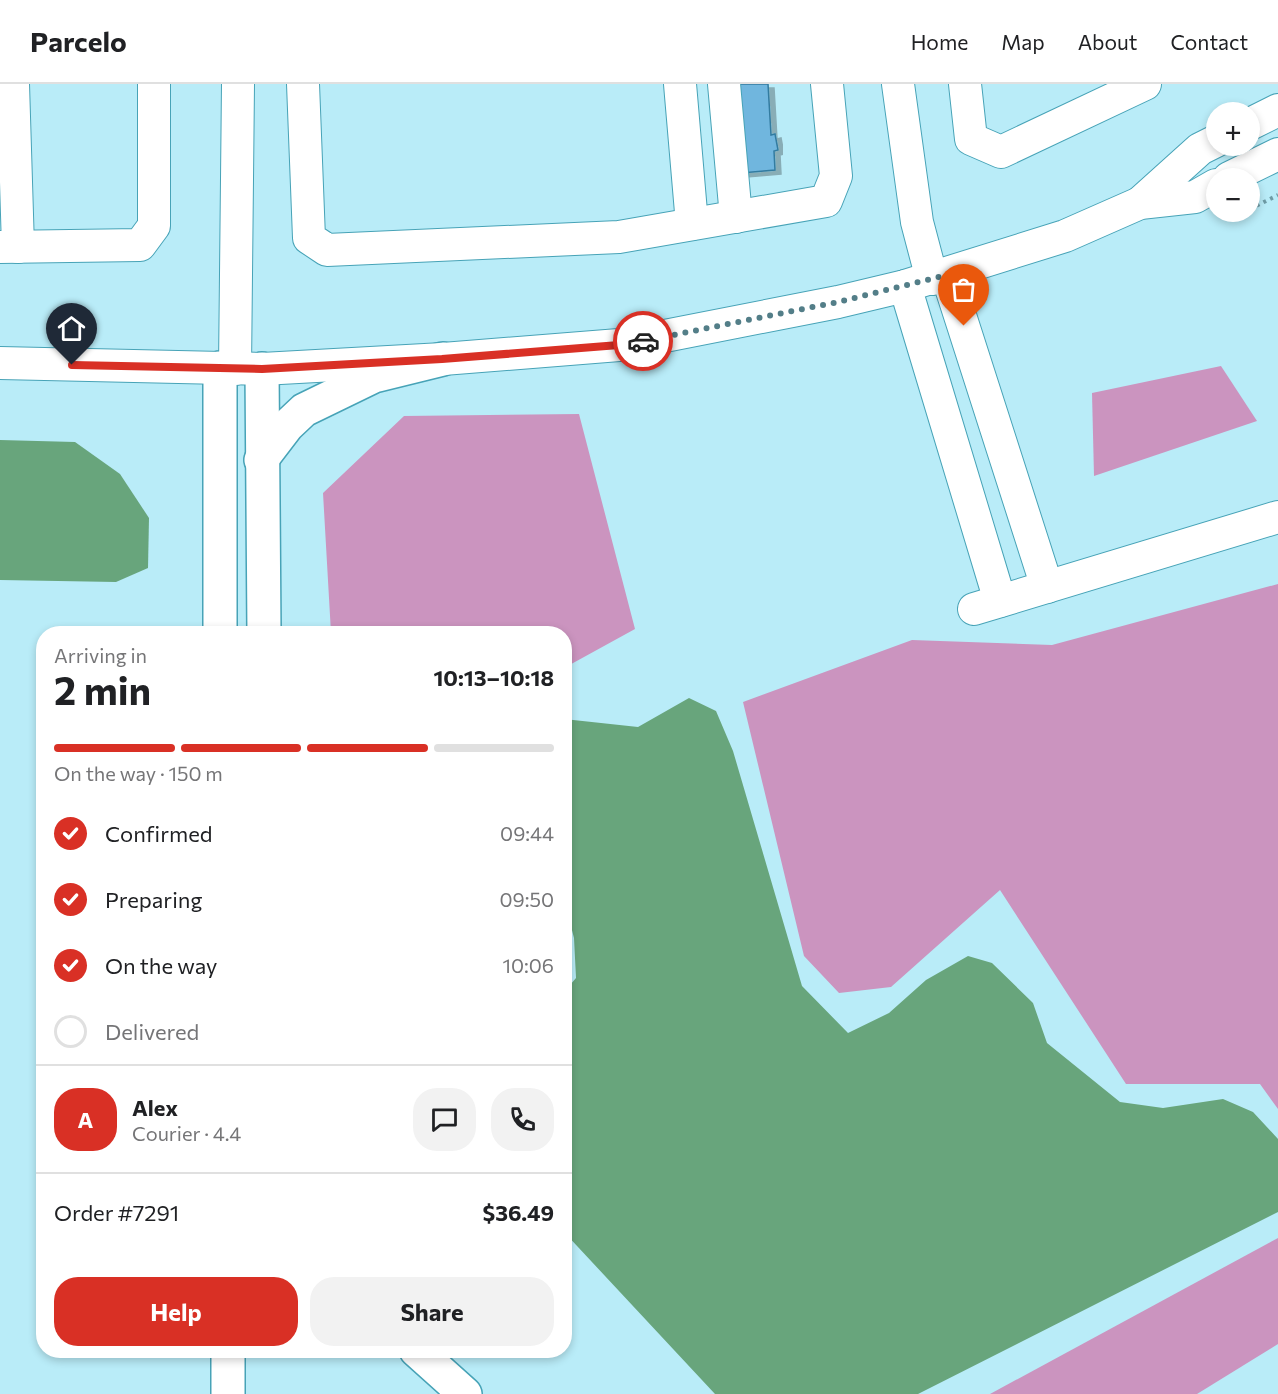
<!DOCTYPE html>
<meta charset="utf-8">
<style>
body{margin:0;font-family:Commissioner,sans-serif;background:#f2f2f2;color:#202124;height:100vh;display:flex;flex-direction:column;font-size:22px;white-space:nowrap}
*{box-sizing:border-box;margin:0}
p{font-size:20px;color:#757577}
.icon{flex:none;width:33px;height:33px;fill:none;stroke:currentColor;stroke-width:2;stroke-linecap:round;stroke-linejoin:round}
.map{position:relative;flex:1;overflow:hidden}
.drawer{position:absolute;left:36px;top:542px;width:536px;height:732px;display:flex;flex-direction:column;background:#fff;border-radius:24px;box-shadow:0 3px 9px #0003}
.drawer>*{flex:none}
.fabs{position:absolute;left:1206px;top:18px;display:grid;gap:12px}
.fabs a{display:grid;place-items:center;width:54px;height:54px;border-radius:50%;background:#fff;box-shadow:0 3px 9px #0003;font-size:30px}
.pin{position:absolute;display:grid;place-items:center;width:51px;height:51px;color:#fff;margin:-62px -26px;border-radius:50% 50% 50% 0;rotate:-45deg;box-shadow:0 0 6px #0007}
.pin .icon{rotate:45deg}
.courier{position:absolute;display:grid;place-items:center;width:60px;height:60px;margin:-30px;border:4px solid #d93025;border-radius:50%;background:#fff;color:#222;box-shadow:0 2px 8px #0007}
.overview em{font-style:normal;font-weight:700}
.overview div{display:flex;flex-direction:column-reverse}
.overview{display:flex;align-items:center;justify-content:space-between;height:102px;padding:0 18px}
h1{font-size:39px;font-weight:700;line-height:45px}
.bar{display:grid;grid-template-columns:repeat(4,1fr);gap:9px 6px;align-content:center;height:72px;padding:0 18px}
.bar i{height:8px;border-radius:4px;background:#e0e0e0}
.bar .active{background:#d93025}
.bar p{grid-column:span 4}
.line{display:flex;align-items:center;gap:15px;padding:0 18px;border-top:2px solid #e0e0e0}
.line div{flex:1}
.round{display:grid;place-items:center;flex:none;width:63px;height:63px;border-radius:24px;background:#f2f2f2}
ol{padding:0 18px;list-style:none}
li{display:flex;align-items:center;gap:18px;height:66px}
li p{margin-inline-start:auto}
li .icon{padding:6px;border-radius:50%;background:#d93025;color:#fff;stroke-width:4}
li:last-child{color:#757577}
li i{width:33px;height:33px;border:3px solid #e0e0e0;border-radius:50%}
.primary-button{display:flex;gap:12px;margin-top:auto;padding:12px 18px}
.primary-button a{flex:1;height:69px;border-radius:24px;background:#d93025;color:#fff;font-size:24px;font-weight:700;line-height:69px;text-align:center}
.primary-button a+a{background:#f2f2f2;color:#202124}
header{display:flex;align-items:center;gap:36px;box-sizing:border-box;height:84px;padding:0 30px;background:#fff;border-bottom:2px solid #e0e0e0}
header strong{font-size:28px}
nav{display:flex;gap:33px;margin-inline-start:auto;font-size:21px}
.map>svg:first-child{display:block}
</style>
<header>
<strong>Parcelo</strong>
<nav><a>Home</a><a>Map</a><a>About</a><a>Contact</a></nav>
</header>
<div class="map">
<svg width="1278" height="1310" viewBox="0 0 1278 1310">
<defs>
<filter id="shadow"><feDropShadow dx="6" dy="4" stdDeviation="0" flood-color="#0004"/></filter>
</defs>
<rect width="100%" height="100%" fill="#b9ecf8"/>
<!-- forest -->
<g fill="#cb94bf">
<polygon points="1221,282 1257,337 1094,392 1092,309"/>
<polygon points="579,330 635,545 564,584 564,549 331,549 323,409 404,332"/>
<polygon points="1278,500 1278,1025 1260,1000 1126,1000 1000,806 891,903 839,909 804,872 743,618 912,556 1052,561"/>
<polygon points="1278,1154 1278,1260 1197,1310 990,1310"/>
</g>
<!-- water -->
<g fill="#68a57c">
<polygon points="0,356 75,358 120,390 149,434 148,484 116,498 0,496"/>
<polygon points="689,614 716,627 733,667 802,902 848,949 889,929 926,896 968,872 992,879 1033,919 1047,959 1120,1018 1163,1024 1223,1015 1253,1028 1278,1055 1278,1128 918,1310 715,1310 564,1148 564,908 576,894 574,854 564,815 564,635 638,643"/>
</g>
<!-- building -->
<polygon fill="#70b6de" stroke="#337ba0" stroke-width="1.5" filter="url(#shadow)" points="733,0 768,0 771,51 775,50 778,66 774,67 775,86 741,89"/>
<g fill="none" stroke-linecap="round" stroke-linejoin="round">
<!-- minor casing -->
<g stroke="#47a3b7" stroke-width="34">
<g id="minor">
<polyline points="13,0 18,163"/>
<polyline points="303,0 309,154 327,166 619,153 826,117 836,92 827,0"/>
<polyline points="680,0 692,140"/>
<polyline points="724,0 736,133"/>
<polyline points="898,0 917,138 932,195"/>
<polyline points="965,0 971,55 1001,68 1145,0"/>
<polyline points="1250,40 1278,26"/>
<polyline points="1229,94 1278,70"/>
<polyline points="1140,119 1200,65 1216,57"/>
<polyline points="0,163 140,161 154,142 154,0"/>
<polyline points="947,191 1047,503"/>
<polyline points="905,202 1000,517"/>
<polyline points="0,279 262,285 443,275 619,261 838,218 905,202 1065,152 1140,119 1195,113 1216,101"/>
<polyline points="235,285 238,0"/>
<polyline points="974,525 1278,433"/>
</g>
</g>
<!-- highway casing -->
<g stroke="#47a3b7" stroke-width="36">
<g id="highway">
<polyline points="262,285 264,549"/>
<polyline points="261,376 287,342 304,326 374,292 443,275"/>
<polyline points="220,549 220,284"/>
<polyline points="228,1266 228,1310"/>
<polyline points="416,1266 465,1310"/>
</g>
</g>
<!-- path -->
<polyline stroke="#6f9ca6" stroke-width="4" stroke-dasharray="3 4.5" stroke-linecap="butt" points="1250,125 1278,111"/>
<!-- minor -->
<use href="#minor" stroke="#fff" stroke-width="32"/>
<!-- highway -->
<use href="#highway" stroke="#fff" stroke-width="33"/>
</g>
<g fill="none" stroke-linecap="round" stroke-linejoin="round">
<!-- done -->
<polyline stroke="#537e88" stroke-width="6" stroke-dasharray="0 10.8" points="643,257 838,218 947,191 964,242"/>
<!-- route -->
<polyline stroke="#d93025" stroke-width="8" points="72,281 262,285 442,275 619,261 643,257"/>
</g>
</svg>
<div class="fabs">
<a>+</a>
<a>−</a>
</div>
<div class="pin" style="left:964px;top:242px;background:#ea580c"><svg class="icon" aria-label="bag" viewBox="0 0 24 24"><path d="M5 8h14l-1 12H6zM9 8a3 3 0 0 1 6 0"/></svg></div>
<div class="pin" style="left:72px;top:281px;background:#1f2937"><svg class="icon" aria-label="home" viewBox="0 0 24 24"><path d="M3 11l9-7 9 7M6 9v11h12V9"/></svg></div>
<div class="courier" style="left:643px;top:257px"><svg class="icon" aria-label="car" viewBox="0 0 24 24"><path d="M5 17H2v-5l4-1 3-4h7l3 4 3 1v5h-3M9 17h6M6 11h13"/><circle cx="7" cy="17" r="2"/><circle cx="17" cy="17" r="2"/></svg></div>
<section class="drawer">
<div class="overview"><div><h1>2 min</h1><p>Arriving in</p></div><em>10:13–10:18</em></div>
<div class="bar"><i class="active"></i><i class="active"></i><i class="active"></i><i></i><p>On the way · 150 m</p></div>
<ol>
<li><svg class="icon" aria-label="check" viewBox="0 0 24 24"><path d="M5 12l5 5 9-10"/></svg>Confirmed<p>09:44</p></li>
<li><svg class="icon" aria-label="check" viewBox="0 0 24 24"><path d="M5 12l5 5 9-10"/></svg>Preparing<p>09:50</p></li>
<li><svg class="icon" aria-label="check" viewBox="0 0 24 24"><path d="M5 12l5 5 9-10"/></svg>On the way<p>10:06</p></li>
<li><i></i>Delivered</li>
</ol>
<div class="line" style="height:108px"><b class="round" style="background:#d93025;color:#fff">A</b><div><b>Alex</b><p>Courier · 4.4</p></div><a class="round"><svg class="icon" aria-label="chat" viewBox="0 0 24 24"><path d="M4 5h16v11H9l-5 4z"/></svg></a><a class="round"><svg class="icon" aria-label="phone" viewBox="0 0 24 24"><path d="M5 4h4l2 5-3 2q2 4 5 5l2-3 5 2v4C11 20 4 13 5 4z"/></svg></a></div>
<div class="line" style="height:78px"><div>Order #7291</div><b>$36.49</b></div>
<div class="primary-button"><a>Help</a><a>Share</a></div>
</section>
</div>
